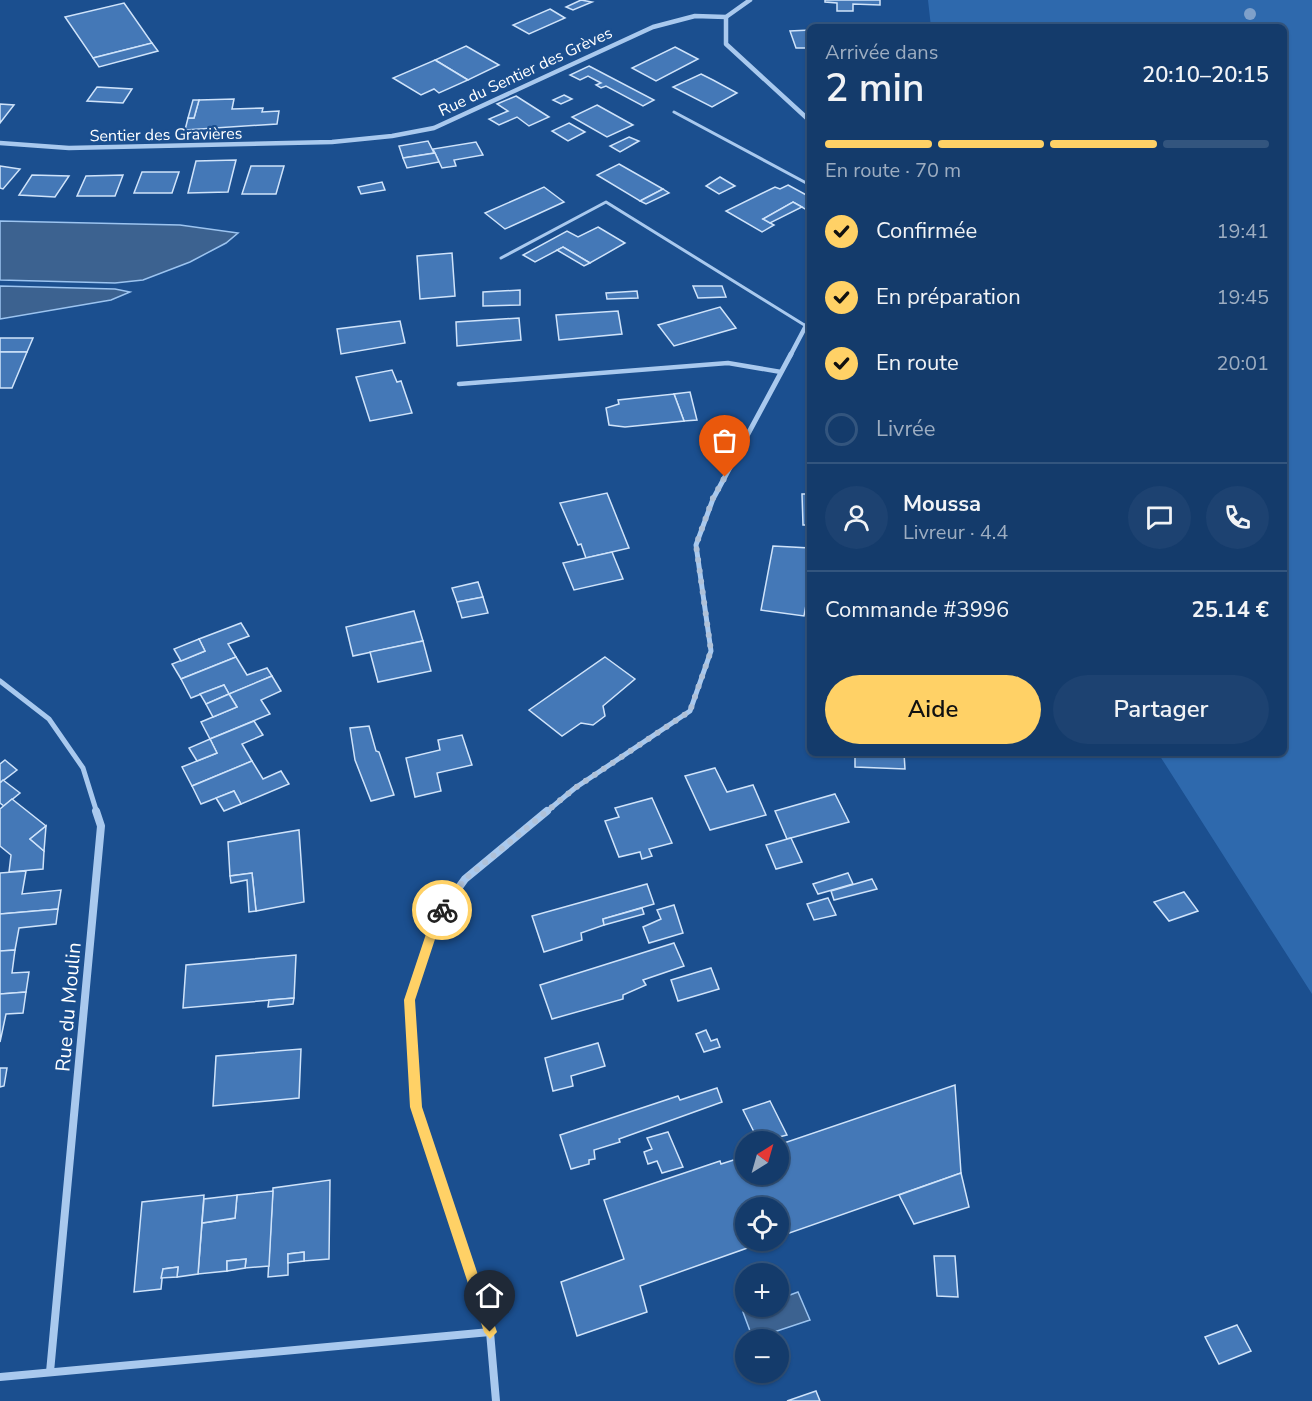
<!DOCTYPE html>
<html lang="fr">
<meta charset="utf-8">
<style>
body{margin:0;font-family:"Nunito Sans",sans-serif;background:#1d4271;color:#f1f3f6;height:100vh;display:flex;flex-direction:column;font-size:22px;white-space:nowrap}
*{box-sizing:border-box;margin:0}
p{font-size:20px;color:#9dadc1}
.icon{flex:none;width:33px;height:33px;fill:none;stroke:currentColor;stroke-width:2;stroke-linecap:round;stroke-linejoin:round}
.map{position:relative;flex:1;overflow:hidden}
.sheet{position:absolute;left:807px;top:24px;width:480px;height:732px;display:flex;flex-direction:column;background:#143b6b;border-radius:9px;box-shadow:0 2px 4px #0004,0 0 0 2px #33557e}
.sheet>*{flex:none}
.needle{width:39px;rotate:37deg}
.tools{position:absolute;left:735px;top:1131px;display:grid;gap:12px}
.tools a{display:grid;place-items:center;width:54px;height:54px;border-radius:50%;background:#143b6b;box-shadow:0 2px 4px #0004,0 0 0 2px #33557e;font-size:30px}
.pin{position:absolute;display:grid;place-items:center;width:51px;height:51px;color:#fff;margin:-62px -26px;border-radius:50% 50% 50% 0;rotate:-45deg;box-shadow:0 0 6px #0007}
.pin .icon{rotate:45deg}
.courier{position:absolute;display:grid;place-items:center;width:60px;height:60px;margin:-30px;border:4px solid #ffd166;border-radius:50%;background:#fff;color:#222;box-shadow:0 2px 8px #0007}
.overview em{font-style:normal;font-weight:600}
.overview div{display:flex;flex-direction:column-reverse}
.overview{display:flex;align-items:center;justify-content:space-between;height:102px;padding:0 18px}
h1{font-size:39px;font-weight:600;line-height:45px}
.bar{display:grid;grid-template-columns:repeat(4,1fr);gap:9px 6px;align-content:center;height:72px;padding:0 18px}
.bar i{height:8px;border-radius:4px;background:#33557e}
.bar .active{background:#ffd166}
.bar p{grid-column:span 4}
.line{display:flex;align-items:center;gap:15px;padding:0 18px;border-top:2px solid #33557e}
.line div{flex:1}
.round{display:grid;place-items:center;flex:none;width:63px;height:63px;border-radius:32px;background:#1d4271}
ol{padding:0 18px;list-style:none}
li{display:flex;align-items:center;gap:18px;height:66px}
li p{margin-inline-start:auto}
li .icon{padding:6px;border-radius:50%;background:#ffd166;color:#111;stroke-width:4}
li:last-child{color:#9dadc1}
li i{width:33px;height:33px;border:3px solid #33557e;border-radius:50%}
.cta{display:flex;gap:12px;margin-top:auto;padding:12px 18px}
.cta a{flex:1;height:69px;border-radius:36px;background:#ffd166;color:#111;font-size:24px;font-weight:600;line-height:69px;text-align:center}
.cta a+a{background:#1d4271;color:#f1f3f6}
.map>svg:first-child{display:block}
</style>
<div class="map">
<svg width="1312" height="1401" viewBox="0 0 1312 1401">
<rect width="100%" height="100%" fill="#1b4f8f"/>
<!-- green -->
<polygon fill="#2e69ad" points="928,0 1312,0 1312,994 1158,753 1284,753 1284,27 931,27"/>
<!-- water -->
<g fill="#3c6290" stroke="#9cc4f0" stroke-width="1.5">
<polygon points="0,221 180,225 238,233 226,243 190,262 143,280 115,283 0,280"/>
<polygon points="0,286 115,289 130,292 111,300 0,319"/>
<polygon points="798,1292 810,1320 753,1339 743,1312 759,1307 778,1306 779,1299"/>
</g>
<!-- building -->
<g fill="#4478b7" stroke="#cfe3fa" stroke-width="1.5">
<polygon points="581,0 592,2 573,10 566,7"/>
<polygon points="825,0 880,0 880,5 853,4 853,11 837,11 837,3 825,2"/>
<polygon points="124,3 152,43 93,58 65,17"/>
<polygon points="550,9 565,18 529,34 513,25"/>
<polygon points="810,30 810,48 796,48 790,31"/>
<polygon points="152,43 158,51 99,67 93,58"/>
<polygon points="466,46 499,65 468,80 435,60"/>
<polygon points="675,47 698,59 656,81 632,68"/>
<polygon points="435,60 468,80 439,93 434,89 421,95 393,78"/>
<polygon points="589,66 654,100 643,106 606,86 601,88 596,85 601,83 588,76 580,80 570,75"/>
<polygon points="701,74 713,80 737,93 712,107 673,87"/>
<polygon points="97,87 132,89 123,103 87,101"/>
<polygon points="564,95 572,99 561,104 553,100"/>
<polygon points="516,96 549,117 529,126 517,117 499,125 489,119 508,111 497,104"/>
<polygon points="234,99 232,109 263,108 262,112 279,111 277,124 185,130 188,118 194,118 199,100"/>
<polygon points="193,100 199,100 194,118 188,118"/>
<polygon points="0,104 14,105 0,123"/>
<polygon points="597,105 633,125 607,137 572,117"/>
<polygon points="569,123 585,132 568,141 552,131"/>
<polygon points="629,137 639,141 620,152 610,146"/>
<polygon points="428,141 434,153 403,158 399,146"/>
<polygon points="476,142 483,155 454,160 456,166 442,168 433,149"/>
<polygon points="435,153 439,162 407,168 403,158"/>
<polygon points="236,160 228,192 188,193 196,161"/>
<polygon points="619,164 663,189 640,201 597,175"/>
<polygon points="0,166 20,169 3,189 0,188"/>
<polygon points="251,166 284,166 276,194 242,194"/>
<polygon points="142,172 179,172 172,193 134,193"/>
<polygon points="32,175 69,176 55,197 19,195"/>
<polygon points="123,175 115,196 77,196 86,176"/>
<polygon points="720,177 735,186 719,194 706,186"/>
<polygon points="382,182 385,190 361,194 358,187"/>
<polygon points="788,185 810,197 810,206 805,209 793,202 763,219 774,225 762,232 726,211 775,187 780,189"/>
<polygon points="544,187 564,202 505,229 485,213"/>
<polygon points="663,189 669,193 646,204 640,201"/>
<polygon points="793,202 802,207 770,223 763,219"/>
<polygon points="598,227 625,243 590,263 563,247 535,262 523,255 567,231 578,237"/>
<polygon points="563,247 590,263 584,266 557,250"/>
<polygon points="452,253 455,296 420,299 417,256"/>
<polygon points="693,286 722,286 726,297 698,298"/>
<polygon points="520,290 520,305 483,306 483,292"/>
<polygon points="637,291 638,298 607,299 606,293"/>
<polygon points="720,307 736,328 674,346 658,325"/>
<polygon points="618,311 622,334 559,340 556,315"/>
<polygon points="519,318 521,340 457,346 456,322"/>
<polygon points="400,321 405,343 341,354 337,329"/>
<polygon points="0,338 33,338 27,352 0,352"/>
<polygon points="0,352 27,352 12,388 0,388"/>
<polygon points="392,370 397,382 401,381 412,413 370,421 356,377"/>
<polygon points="690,392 697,420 684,421 674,394"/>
<polygon points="674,394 684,421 625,427 609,425 606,408 619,404 618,400"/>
<polygon points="607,493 629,548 586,558 581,544 578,545 560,503"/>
<polygon points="802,494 810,494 810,525 803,525"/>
<polygon points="773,546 810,548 810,583 804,616 761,610"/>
<polygon points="612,552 623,579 574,590 563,563"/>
<polygon points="478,582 483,597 457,602 452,588"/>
<polygon points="483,597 488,613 462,618 457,602"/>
<polygon points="414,611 423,641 353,656 346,627"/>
<polygon points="241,623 249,636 228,644 236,657 181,679 172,664 205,651 199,639"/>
<polygon points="199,639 205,651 181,661 174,649"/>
<polygon points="423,641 431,671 378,682 370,652"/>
<polygon points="236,657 247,675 267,668 272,676 229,694 224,685 191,698 181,679"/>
<polygon points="605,657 635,679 603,706 605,716 593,725 581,723 562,736 529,710"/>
<polygon points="272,676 281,691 261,700 270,714 210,739 201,722 237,707 229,694"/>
<polygon points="224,685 229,694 206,704 200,694"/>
<polygon points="229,694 237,707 213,717 206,704"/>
<polygon points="254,721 263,735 242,744 252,761 192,786 182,767 217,753 210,739"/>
<polygon points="369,726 376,751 379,752 394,795 371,801 355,760 350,728"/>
<polygon points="462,735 472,765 437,773 441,791 415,797 406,758 440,750 438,740"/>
<polygon points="210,739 217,753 197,761 189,748"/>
<polygon points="855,753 904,753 905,769 855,767"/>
<polygon points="5,760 17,770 0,783 0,764"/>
<polygon points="252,761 263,779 281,771 289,784 241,804 234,791 201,804 192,786"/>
<polygon points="715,768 727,792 753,785 766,815 710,830 685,776"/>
<polygon points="3,780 20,793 4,806 0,803 0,783"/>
<polygon points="234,791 241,804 224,811 216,798"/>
<polygon points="835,794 849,822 787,839 775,811"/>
<polygon points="652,798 672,843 649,849 652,856 642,859 640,852 619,857 605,821 619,817 615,808"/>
<polygon points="12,799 46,826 30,839 44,851 43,869 9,872 11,855 0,846 0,809"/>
<polygon points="46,826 44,851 30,839"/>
<polygon points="299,830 304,902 256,911 252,873 230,876 228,842"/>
<polygon points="791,838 802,862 776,869 766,845"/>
<polygon points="26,871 22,894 61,890 58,909 0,914 0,873"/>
<polygon points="252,873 256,911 249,912 247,880 231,883 230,876"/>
<polygon points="848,873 853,884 818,894 813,884"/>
<polygon points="872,879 877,889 834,900 831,891"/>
<polygon points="647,884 654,904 603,919 604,925 581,933 582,940 544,952 532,916"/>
<polygon points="1184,892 1198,911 1169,921 1154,902"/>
<polygon points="828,898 836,915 814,920 807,904"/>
<polygon points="674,905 683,933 649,943 643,927 661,919 657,910"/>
<polygon points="642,908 644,914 604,925 603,919"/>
<polygon points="58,909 56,924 19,928 15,950 0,951 0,914"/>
<polygon points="674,943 684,966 643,980 646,985 623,995 623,999 552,1019 540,985"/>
<polygon points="15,950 12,973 29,972 26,992 0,994 0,951"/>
<polygon points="296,955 294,998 183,1008 186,965"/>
<polygon points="711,968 719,989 678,1001 671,980"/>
<polygon points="26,992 23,1013 6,1014 0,1042 0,994"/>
<polygon points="294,998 293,1004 268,1007 269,1000"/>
<polygon points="706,1030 711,1041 717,1039 720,1047 704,1052 696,1034"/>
<polygon points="598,1043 605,1066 571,1076 573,1086 553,1091 545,1058"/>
<polygon points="301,1049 299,1098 213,1106 216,1056"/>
<polygon points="0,1068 7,1068 4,1086 0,1087"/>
<polygon points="955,1085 961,1173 778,1237 778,1208 746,1208 746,1240 770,1240 640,1286 647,1312 577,1336 561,1282 624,1259 604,1200 720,1161 721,1164 746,1156 746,1174 778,1174 778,1145"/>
<polygon points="717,1088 722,1102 619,1139 620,1142 594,1150 595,1159 589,1160 589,1164 571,1169 560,1135 678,1096 680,1100"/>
<polygon points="770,1101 787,1135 759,1142 743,1110"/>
<polygon points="668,1132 683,1167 662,1173 657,1161 648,1164 644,1152 652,1149 647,1138"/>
<polygon points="961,1173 969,1207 914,1224 899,1195"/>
<polygon points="330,1180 329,1259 304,1261 304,1252 288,1254 288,1275 268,1277 273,1188"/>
<polygon points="273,1191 269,1266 245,1268 246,1259 227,1261 227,1271 198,1274 202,1223 235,1218 237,1195"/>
<polygon points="204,1195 198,1274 177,1277 178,1267 163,1269 161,1289 134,1292 142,1202"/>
<polygon points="237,1195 235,1218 202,1223 204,1199"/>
<polygon points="304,1252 304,1261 288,1263 288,1254"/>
<polygon points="934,1256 955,1256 958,1297 937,1296"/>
<polygon points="246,1259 245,1268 227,1271 227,1261"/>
<polygon points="178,1267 177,1277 161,1278 163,1269"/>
<polygon points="1237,1325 1251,1351 1219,1364 1205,1337"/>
<polygon points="816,1391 820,1401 787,1401"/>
</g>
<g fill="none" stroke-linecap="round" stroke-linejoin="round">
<!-- service-far1 -->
<g stroke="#a9c9ee" stroke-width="3">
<polyline points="674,112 810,185"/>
<polyline points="501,258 606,202 806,326"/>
</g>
<!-- service -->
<polyline stroke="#a9c9ee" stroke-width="4.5" points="459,384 728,363 781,372"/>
<!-- minor-far2 -->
<g stroke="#a9c9ee" stroke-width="4.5">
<polyline points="726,17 726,44 810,121"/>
<polyline points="0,143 69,148 332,142 392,136 434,128 653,27 695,16 726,17 750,0"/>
<polyline points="790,356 810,318"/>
</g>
<!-- minor-far1 -->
<g stroke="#a9c9ee" stroke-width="5">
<polyline points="0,681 49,719 83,768 97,813"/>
<polyline points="545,813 575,788 690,711 711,651 696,545 713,499 791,354"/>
</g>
<!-- minor -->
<g stroke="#a9c9ee" stroke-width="8">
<polyline points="50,1372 101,826 96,811"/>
<polyline points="0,1377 490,1332"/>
<polyline points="496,1401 490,1332 416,1107 410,1000 436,919 465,879 547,811"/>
</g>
</g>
<!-- trees -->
<circle fill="#7ea0ca" cx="1250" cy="14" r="6"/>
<!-- route -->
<polygon fill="#ffd166" points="442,906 448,910 441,921 415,1000 422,1107 497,1332 490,1339 484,1332 410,1107 404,1000 431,919"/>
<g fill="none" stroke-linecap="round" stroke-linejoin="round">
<!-- done -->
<polyline stroke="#afc1d8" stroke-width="6" stroke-dasharray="0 10.8" points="442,910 465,879 575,788 690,711 711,651 696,545 713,498 725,477"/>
</g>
<g text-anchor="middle" stroke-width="4.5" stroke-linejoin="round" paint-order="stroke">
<!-- far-street labels -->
<g font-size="16" fill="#fff" stroke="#1b4f8f">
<text transform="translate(525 71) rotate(-25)" y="6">Rue du Sentier des Grèves</text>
<text transform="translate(166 134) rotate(-1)" y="6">Sentier des Gravières</text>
</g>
<!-- street labels -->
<g font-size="20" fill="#fff" stroke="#1b4f8f">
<text transform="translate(68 1007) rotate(-85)" y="7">Rue du Moulin</text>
</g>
</g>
</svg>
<div class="tools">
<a><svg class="needle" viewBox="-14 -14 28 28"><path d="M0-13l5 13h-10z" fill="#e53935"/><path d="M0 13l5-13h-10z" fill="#9dadc1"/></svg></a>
<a><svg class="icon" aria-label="locate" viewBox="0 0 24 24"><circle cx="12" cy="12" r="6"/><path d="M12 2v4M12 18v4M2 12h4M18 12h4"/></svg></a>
<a>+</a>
<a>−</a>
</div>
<div class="pin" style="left:725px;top:477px;background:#ea580c"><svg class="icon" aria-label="bag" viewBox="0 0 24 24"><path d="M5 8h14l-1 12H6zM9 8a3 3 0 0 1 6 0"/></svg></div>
<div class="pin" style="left:490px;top:1332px;background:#1f2937"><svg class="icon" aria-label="home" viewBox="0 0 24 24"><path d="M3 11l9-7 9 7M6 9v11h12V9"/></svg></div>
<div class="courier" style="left:442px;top:910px"><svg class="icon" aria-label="bike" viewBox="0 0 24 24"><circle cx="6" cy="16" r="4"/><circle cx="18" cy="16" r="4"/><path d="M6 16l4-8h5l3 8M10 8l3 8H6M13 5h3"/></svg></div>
<section class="sheet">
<div class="overview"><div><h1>2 min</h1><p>Arrivée dans</p></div><em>20:10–20:15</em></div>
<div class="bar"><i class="active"></i><i class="active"></i><i class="active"></i><i></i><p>En route · 70 m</p></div>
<ol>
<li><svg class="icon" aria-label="check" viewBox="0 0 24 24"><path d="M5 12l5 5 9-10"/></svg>Confirmée<p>19:41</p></li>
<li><svg class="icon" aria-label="check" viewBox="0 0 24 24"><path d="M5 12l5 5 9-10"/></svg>En préparation<p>19:45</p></li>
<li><svg class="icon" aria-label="check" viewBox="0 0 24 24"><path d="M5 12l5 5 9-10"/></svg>En route<p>20:01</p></li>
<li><i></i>Livrée</li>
</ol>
<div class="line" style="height:108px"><a class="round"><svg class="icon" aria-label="person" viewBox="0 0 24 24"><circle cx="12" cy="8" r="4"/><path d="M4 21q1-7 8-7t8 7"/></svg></a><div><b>Moussa</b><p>Livreur · 4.4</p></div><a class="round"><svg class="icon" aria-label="chat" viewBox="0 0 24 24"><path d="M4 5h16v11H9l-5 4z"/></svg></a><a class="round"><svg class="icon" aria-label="phone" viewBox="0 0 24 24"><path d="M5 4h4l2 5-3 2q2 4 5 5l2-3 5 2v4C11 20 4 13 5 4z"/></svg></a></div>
<div class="line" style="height:78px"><div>Commande #3996</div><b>25.14 €</b></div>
<div class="cta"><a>Aide</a><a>Partager</a></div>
</section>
</div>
